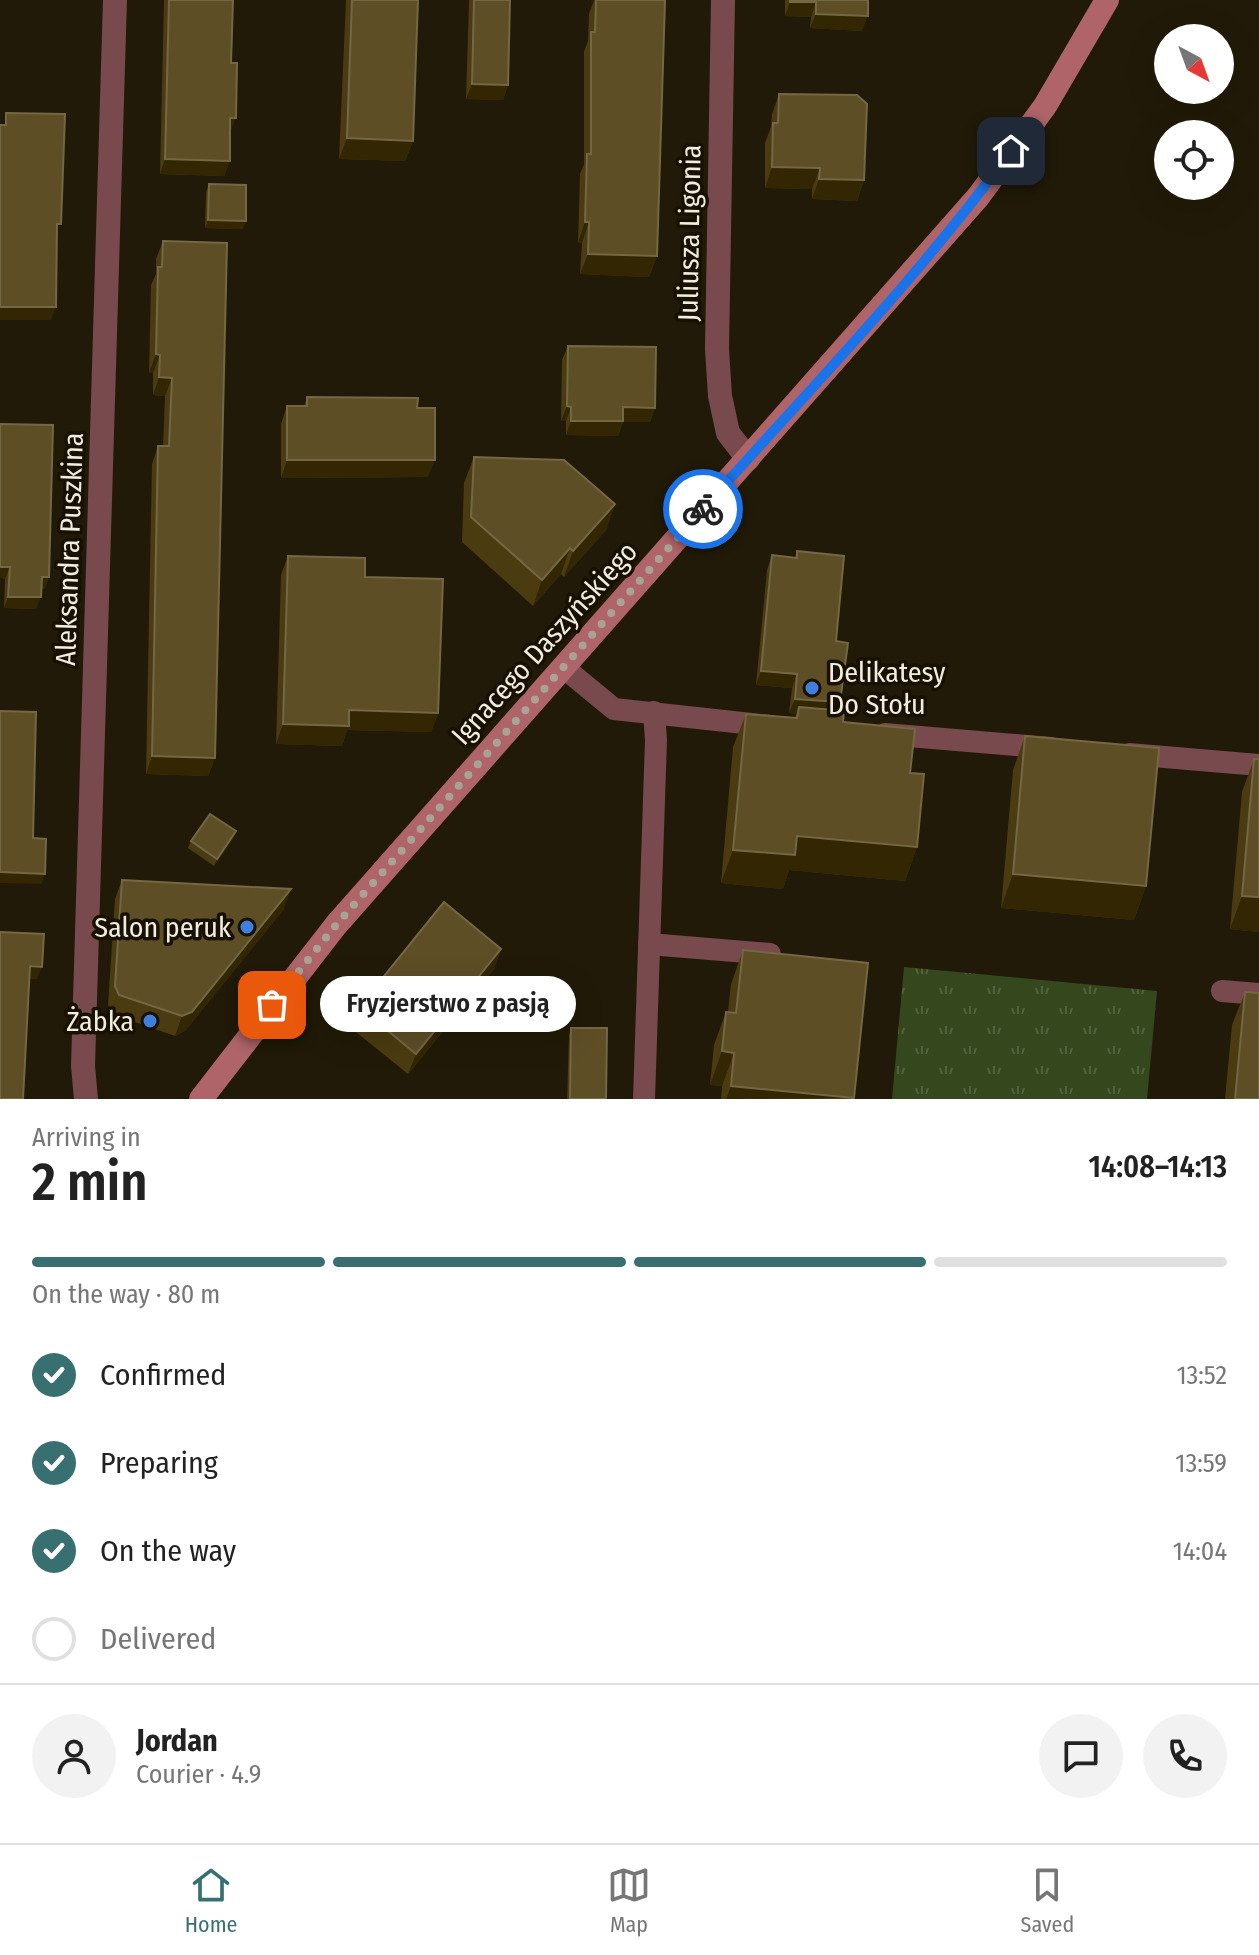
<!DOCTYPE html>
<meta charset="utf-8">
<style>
body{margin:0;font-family:"Fira Sans Condensed",sans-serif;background:#f2f2f2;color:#222;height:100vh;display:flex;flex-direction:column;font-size:30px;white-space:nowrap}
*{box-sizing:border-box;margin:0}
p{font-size:26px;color:#767676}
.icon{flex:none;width:44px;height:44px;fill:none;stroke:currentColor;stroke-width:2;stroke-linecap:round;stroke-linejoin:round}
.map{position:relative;height:1099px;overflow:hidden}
.sheet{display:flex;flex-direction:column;background:#fff;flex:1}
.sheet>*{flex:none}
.needle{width:52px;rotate:139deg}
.controls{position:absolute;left:1154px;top:24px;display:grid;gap:16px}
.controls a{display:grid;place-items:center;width:80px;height:80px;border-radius:50%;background:#fff;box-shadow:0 8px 32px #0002;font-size:40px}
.pin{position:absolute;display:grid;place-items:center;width:68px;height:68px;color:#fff;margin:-34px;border-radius:16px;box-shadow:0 4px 12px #0006}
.courier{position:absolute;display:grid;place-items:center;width:80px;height:80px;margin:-40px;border:6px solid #1a73e8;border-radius:50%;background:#fff;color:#222;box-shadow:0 2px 10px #0007}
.bubble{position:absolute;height:56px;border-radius:28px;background:#fff;box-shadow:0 8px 32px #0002;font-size:26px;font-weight:600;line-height:56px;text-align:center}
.head em{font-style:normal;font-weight:600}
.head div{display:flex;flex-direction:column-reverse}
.head{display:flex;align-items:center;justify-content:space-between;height:136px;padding:0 32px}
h1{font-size:52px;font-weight:600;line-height:60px}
.bar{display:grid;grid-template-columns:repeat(4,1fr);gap:12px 8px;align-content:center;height:96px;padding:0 32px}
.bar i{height:10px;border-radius:6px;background:#e0e0e0}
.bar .selected{background:#386f70}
.bar p{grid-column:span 4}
.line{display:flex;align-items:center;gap:20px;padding:0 32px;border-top:2px solid #e0e0e0}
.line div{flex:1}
.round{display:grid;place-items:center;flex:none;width:84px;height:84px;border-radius:42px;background:#f2f2f2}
ol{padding:0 32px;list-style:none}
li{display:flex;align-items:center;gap:24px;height:88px}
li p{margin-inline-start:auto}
li .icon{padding:8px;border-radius:50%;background:#386f70;color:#fff;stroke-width:4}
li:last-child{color:#767676}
li i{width:44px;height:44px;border:4px solid #e0e0e0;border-radius:50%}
.dock{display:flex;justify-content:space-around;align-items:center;height:112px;border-top:2px solid #e0e0e0;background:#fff;font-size:22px;color:#767676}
.dock a{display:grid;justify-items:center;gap:4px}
.dock .selected{color:#386f70}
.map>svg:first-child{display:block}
</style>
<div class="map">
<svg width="1259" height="1099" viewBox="0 0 1259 1099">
<defs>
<pattern id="park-tufts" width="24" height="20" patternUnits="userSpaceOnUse" patternTransform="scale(2)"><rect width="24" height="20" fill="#34471d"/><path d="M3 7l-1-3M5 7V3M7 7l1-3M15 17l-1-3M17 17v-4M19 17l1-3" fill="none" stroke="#52623e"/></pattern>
</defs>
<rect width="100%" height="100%" fill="#211a08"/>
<!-- park -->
<polygon fill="url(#park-tufts)" points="904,967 1157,991 1147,1099 892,1099"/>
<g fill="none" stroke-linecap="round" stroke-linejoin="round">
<!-- lane -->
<g stroke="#794a4d" stroke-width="22">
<polyline points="563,667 614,709 771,726"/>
<polyline points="885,734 1051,748"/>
<polyline points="1129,754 1259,765"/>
<polyline points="649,944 770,954"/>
<polyline points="1222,991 1259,994"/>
<polyline points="644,1099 656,740 654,712"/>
</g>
<!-- street -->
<g stroke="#794a4d" stroke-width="24">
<polyline points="723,0 717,349 720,396 728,433 748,459"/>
<polyline points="86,1099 83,1066 115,0"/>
</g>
<!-- secondary -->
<polyline stroke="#ae6469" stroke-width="24" points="201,1099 336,925 978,197 1045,106 1107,0"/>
</g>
<!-- wall -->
<g fill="#4b3b10">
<polygon points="164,0 233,0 230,161 224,176 160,174"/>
<polygon points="346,0 418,0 413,141 405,161 339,159"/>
<polygon points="469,0 510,0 508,85 503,100 466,99"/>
<polygon points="594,0 665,0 657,256 649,277 580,274 582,243 578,243 580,174 584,164 584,52 588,41 589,14"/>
<polygon points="785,0 868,0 862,31 810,28 811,17 785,16"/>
<polygon points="779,94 864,180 857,201 812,199 812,189 765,188 765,143 771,127 772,114"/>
<polygon points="209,184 243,229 205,228 206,192"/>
<polygon points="163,241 215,758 208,776 146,774 152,464 158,446 163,446 165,396 153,395 153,373 149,373 151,285 156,274 156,259"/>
<polygon points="568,346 655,408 650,422 623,422 618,436 566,435 566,421 561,421 562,360"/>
<polygon points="307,397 417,408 428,477 281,478 281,424 287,406 304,406"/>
<polygon points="0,424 45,589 41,589 36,609 4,608 5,579"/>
<polygon points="474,457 615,504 606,530 564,577 561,574 533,606 462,542 464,483"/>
<polygon points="797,551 836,641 838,710 843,722 910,773 917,847 905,881 789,870 783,889 721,883 733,747 746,714 795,718 796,714 789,713 792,688 756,685 767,570 772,555 795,557"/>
<polygon points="288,556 365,577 438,713 431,732 347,730 342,746 276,744 281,575"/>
<polygon points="1025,736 1146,886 1134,920 1001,908 1013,770"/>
<polygon points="1254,759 1259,759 1259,932 1230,929 1242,792"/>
<polygon points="233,839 214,866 188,848 191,841"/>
<polygon points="122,880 284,909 185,1031 175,1036 112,1014 108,1005 115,899"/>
<polygon points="501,949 494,969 408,1074 351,1028 359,1007"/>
<polygon points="743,950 854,1099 721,1099 722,1086 710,1085 714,1045 726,1012 728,1012 731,984"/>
<polygon points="1245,992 1259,1099 1225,1099 1232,1025"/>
<polygon points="571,1028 606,1099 567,1099 569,1035"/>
</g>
<!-- shaded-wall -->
<g fill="#322603">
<polygon points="790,2 816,2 811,17 785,16"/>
<polygon points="816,14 868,16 862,31 810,28"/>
<polygon points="472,84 508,85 503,100 466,99"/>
<polygon points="230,118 236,118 230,133"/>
<polygon points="347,138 413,141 405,161 339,159"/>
<polygon points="165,159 230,161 224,176 160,174"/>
<polygon points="772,167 820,168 812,189 765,188"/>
<polygon points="819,179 864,180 857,201 812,199"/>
<polygon points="208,220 246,221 243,229 205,228"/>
<polygon points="585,222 589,222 582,243 578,243"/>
<polygon points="588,254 657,256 649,277 580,274"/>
<polygon points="0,307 56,307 51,320 0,320"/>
<polygon points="156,354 160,355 153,373 149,373"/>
<polygon points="159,377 172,378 165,396 153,395"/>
<polygon points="567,406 571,407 566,421 561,421"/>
<polygon points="623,407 655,408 650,422 623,422 618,436 566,435 571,421"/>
<polygon points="287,460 435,460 428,477 281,478"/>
<polygon points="615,504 606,530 564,577 573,551"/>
<polygon points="570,548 561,574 533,606 542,580"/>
<polygon points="0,567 10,567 5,579 0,578"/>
<polygon points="42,577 49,577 45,589 37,589"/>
<polygon points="8,597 41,597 36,609 4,608"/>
<polygon points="761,671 797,674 792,688 756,685"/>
<polygon points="795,699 840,702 835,717 799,707 796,714 789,713"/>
<polygon points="349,710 438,713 431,732 347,730 342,746 276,744 283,724"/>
<polygon points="152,756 215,758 208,776 146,774"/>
<polygon points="236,831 233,839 214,866 217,859"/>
<polygon points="797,836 917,847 905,881 789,870 783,889 721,883 733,850"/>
<polygon points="0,872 45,874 41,884 0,883"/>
<polygon points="1013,874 1146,886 1134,920 1001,908"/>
<polygon points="291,889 284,909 185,1031 175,1036 182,1016"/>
<polygon points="1242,896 1259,897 1259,932 1230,929"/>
<polygon points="501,949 494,969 408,1074 416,1054"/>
<polygon points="30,966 42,967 37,979 26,979"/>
<polygon points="722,1051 734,1053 722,1086 710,1085"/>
<polygon points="731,1086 854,1098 726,1099"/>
</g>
<!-- building -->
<g fill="#5d4e26" stroke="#746744" stroke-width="2">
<polygon points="169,0 233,0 231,63 237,63 236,118 230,118 230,161 165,159"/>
<polygon points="352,0 418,0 413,141 347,138"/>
<polygon points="474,0 510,0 508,85 472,84"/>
<polygon points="596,0 665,0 657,256 588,254 589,222 585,222 587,154 591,154 591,32 595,32"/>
<polygon points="790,0 868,0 868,16 816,14 816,2 790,2"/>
<polygon points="779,94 857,95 867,104 864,180 819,179 820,168 772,167 773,123 778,123"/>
<polygon points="6,113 65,114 61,224 57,224 56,307 0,307 0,125 6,125"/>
<polygon points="209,184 246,185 246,221 208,220"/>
<polygon points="163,241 227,243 215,758 152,756 158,446 169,446 172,378 159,377 160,355 156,354 158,267 162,267"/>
<polygon points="568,346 656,347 655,408 623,407 623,421 571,421 571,407 567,406"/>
<polygon points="307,397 418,398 417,408 435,408 435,460 287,460 287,406 307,406"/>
<polygon points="0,424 53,425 49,577 42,577 41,597 8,597 10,567 0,567"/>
<polygon points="474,457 564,460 615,504 573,551 570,548 542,580 471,517"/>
<polygon points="797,551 844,556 836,641 848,643 840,702 795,699 797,674 761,671 772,555 797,558"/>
<polygon points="288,556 365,558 365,577 443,579 438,713 349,710 349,726 283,724"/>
<polygon points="799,707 844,711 843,722 915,729 910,773 924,774 917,847 797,836 795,855 733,850 746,714 797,718"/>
<polygon points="0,711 36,712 33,838 46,839 45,874 0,872"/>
<polygon points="1025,736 1159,748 1146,886 1013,874"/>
<polygon points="1254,759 1259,759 1259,897 1242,896"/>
<polygon points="210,814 236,831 217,859 191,841"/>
<polygon points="122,880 291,889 192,1012 182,1016 119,995 115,986"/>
<polygon points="444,902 501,949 416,1054 359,1007"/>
<polygon points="0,932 44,934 42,967 30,966 23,1099 0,1099"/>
<polygon points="743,950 868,963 854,1098 731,1086 734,1053 722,1051 726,1012 736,1013"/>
<polygon points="1245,992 1259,993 1259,1099 1235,1099"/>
<polygon points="571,1028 607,1028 606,1099 570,1099"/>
</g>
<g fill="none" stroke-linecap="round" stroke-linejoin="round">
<!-- done -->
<polyline stroke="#a9a395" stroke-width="8" stroke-dasharray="0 14.4" points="272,1005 336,925 703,509"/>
<!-- route -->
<path stroke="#1a73e8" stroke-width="10" d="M703,509C807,392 919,277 1011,151"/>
</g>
<!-- markers -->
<g fill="#3f7fe0" stroke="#181102" stroke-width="3">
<circle cx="812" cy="688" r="8"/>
<circle cx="247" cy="927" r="8"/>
<circle cx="150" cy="1021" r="8"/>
</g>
<g text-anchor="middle" stroke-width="7" stroke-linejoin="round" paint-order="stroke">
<!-- street labels -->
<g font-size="28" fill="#f2ede1" stroke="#181102">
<text transform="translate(689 233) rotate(-89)" y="10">Juliusza Ligonia</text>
<text transform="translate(69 549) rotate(-88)" y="10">Aleksandra Puszkina</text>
<text transform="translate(544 643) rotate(-48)" y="10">Ignacego Daszyńskiego</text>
</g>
<!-- poi labels -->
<g font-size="28" fill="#f2ede1" stroke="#181102" text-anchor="end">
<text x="828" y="682" text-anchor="start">Delikatesy<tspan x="828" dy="32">Do Stołu</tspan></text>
<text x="231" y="937">Salon peruk</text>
<text x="134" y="1031">Żabka</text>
</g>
</g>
</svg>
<div class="controls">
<a><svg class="needle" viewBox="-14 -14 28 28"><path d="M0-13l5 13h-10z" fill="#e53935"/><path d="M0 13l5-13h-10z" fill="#767676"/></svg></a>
<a><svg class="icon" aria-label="locate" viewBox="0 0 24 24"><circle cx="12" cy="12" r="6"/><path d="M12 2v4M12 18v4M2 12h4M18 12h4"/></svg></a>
</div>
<div class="pin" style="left:272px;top:1005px;background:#ea580c"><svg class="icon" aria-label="bag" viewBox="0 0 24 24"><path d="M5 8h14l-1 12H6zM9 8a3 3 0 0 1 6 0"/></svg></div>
<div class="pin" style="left:1011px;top:151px;background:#1f2937"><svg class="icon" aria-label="home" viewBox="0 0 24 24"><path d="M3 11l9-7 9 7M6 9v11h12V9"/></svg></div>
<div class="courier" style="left:703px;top:509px"><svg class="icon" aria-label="bike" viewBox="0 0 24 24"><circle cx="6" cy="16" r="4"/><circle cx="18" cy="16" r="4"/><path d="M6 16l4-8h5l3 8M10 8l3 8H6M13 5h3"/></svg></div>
<div class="bubble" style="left:320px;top:976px;width:256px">Fryzjerstwo z pasją</div>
</div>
<section class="sheet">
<div class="head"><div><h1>2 min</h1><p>Arriving in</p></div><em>14:08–14:13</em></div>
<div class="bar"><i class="selected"></i><i class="selected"></i><i class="selected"></i><i></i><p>On the way · 80 m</p></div>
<ol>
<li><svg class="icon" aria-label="check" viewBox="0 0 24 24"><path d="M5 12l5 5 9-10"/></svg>Confirmed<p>13:52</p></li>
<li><svg class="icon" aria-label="check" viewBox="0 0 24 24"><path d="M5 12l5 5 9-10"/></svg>Preparing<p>13:59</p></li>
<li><svg class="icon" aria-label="check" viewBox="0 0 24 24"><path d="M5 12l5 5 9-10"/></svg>On the way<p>14:04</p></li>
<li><i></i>Delivered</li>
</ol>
<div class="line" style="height:144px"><a class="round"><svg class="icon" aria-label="person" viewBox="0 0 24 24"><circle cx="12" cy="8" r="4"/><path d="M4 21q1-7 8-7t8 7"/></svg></a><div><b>Jordan</b><p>Courier · 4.9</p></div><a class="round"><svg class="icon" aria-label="chat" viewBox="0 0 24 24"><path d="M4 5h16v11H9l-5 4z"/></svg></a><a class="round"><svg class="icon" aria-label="phone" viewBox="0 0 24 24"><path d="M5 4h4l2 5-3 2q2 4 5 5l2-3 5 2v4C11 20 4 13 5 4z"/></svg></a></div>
</section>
<nav class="dock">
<a class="selected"><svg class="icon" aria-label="home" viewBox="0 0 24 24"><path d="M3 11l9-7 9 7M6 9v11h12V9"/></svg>Home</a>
<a><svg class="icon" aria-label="map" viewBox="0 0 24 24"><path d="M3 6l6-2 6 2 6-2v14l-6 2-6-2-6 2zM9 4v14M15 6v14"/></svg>Map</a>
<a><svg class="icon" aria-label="saved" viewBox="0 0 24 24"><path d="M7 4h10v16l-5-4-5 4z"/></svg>Saved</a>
</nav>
